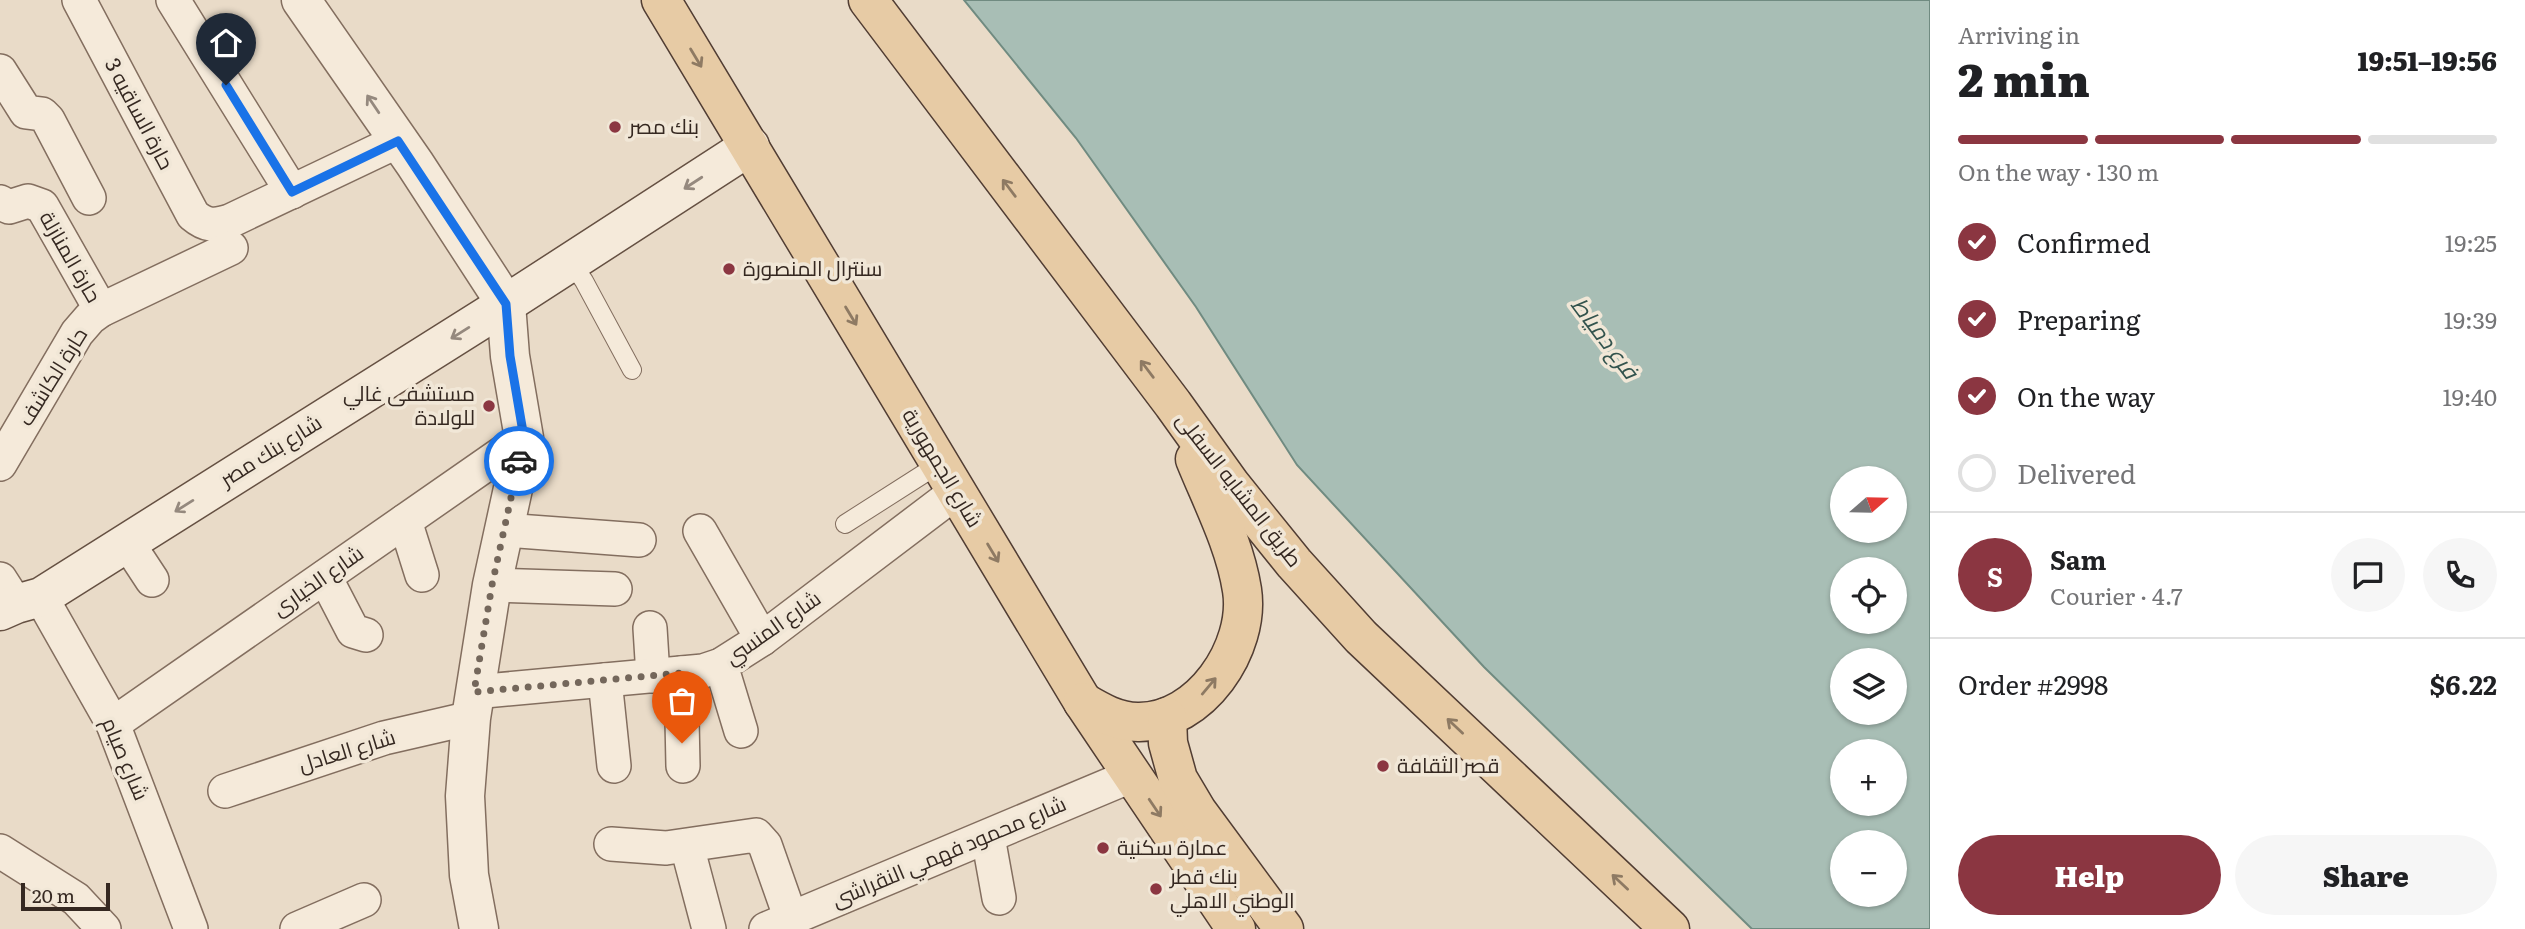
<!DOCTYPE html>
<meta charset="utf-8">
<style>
body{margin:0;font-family:Literata,Cairo,serif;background:#f6f6f6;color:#202124;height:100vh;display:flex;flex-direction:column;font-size:26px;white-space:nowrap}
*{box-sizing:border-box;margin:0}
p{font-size:23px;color:#757577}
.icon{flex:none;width:38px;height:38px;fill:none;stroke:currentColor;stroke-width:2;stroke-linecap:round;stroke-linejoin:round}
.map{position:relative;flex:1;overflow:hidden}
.sheet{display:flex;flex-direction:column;background:#fff;width:595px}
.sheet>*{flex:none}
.needle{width:46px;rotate:70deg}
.buttons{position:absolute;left:1830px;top:466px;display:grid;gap:14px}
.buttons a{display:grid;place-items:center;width:77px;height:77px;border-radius:50%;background:#fff;box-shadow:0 2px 5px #0004;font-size:35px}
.scale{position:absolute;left:21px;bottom:18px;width:89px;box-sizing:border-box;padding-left:7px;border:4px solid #352821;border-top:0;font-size:19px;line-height:24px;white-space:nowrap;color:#352821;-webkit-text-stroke:5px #f1e7d7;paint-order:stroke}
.pin{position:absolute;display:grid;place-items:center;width:60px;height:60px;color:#fff;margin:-72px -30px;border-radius:50% 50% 50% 0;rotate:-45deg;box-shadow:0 0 7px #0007}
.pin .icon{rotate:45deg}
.courier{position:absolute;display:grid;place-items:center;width:70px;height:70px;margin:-35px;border:5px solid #1a73e8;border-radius:50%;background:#fff;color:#222;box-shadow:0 2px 9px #0007}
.headline em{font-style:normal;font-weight:800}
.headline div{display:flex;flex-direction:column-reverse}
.headline{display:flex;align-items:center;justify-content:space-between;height:119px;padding:0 28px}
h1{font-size:46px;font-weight:800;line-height:52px}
.bar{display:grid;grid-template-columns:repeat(4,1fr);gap:10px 7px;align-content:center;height:84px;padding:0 28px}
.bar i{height:9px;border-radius:5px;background:#e0e0e0}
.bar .current{background:#8b3641}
.bar p{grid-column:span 4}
.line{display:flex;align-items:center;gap:18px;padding:0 28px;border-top:2px solid #e0e0e0}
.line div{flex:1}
.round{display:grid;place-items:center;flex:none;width:74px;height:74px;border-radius:37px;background:#f6f6f6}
ol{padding:0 28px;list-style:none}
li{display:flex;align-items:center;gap:21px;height:77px}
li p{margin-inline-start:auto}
li .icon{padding:7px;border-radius:50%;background:#8b3641;color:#fff;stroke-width:4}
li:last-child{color:#757577}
li i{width:38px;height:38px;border:4px solid #e0e0e0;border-radius:50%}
.action{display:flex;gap:14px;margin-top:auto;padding:14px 28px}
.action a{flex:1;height:80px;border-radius:42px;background:#8b3641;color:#fff;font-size:28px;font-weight:800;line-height:80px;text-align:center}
.action a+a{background:#f6f6f6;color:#202124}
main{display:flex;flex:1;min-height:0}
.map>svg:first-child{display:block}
</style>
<main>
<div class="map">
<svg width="1930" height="929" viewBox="0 0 1930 929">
<rect width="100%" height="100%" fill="#e9dbc8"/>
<!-- water -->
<path fill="#a8beb5" stroke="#708b81" stroke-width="2" fill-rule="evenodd" d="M964,0H1930V929H1752L1484,667L1297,465L1196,307L1076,138ZM1843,478H1895V530H1843ZM1843,569H1895V621H1843ZM1843,660H1895V712H1843ZM1843,751H1895V803H1843ZM1843,842H1895V894H1843Z"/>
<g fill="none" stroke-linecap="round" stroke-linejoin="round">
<!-- service casing -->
<g stroke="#836e5f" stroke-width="20">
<g id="service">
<polyline points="571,262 584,281 632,370"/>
<polyline points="845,524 939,464"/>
</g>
</g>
<!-- minor casing -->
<g stroke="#836e5f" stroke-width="36">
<g id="minor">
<path d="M79,0L193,215C206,226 214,226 230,221L398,141"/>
<polyline points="173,0 292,192"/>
<polyline points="0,71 26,112 42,114 48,120 89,198"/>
<polyline points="0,202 9,207 28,201 42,206 101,310"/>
<polyline points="0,464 77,333 90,318 101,310 231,248"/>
<polyline points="405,521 422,575"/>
<polyline points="505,530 639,540"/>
<polyline points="700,531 762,639"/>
<polyline points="127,542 152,580"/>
<polyline points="325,577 353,631 366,635"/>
<polyline points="0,579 16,604"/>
<polyline points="492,585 615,589"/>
<polyline points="41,597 113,724 191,929"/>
<polyline points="650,628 653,676"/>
<polyline points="721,665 741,731"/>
<polyline points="681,673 683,766"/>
<polyline points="605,680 614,766"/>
<polyline points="474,692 703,671 721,665 762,639 956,492"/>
<polyline points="113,724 524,438"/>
<polyline points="225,791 384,738 471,718"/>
<polyline points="988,837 999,898"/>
<polyline points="611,844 666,848 756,835 765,845 791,919"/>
<polyline points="687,846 709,929"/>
<polyline points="0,851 76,899 104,929"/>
<polyline points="297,929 364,900"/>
<polyline points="766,929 1133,775"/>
</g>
</g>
<!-- tertiary casing -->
<g stroke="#836e5f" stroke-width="41">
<polyline id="tertiary" points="301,0 415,164 506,304 510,356 524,438 492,585 471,718 465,796 469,875 479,929"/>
</g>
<!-- secondary casing -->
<g stroke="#655042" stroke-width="41">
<polyline id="secondary" points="0,611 16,604 41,597 506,304 750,146"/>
</g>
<!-- primary casing -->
<g stroke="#513d33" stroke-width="41">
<g id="primary">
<polyline points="661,0 1083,702 1236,929"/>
<polyline points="868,0 1173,404 1231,485 1294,563 1361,637 1670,929"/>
<path d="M1083,702C1100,712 1117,722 1138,722C1200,723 1251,648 1242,590C1235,545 1212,501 1195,459"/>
<polyline points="1167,717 1168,743 1178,779 1197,811 1284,929"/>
</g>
</g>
<!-- service -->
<use href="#service" stroke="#f5eada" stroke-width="18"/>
<!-- minor -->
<use href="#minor" stroke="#f5eada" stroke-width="33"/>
<!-- tertiary -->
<use href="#tertiary" stroke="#f5eada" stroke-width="38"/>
<!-- secondary -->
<use href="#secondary" stroke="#f5eada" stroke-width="38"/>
<!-- primary -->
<use href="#primary" stroke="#e7cba5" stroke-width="38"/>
</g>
<!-- one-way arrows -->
<defs><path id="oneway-shaft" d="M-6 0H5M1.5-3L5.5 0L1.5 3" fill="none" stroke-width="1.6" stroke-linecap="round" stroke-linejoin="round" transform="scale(1.75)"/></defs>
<g stroke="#8e7a63">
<use href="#oneway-shaft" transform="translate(696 58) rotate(59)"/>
<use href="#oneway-shaft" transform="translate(1009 188) rotate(-127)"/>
<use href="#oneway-shaft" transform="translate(851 316) rotate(59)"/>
<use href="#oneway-shaft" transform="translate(1147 369) rotate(-127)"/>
<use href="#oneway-shaft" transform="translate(993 553) rotate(59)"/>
<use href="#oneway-shaft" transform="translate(1209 686) rotate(-50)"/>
<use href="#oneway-shaft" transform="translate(1455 726) rotate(-137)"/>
<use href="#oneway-shaft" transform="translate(1155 808) rotate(56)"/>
<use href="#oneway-shaft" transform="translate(1620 882) rotate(-137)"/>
</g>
<g stroke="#95897e">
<use href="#oneway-shaft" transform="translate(373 104) rotate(-124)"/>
<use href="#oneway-shaft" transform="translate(693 183) rotate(147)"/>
<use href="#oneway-shaft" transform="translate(460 333) rotate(148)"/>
<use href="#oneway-shaft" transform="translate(184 506) rotate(148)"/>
</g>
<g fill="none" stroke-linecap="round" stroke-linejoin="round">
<!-- done -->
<polyline stroke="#74675b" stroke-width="7" stroke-dasharray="0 12.6" points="519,461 492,585 474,692 681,673 682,743"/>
<!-- route -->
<polyline stroke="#1a73e8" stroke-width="9" points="226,85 292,192 398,141 506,304 510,356 524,438 519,461"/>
</g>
<!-- markers -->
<g fill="#8b3641" stroke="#f1e7d7" stroke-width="2.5">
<circle cx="615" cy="127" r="7"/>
<circle cx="729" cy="269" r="7"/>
<circle cx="489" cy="406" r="7"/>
<circle cx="1383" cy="766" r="7"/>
<circle cx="1103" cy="848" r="7"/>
<circle cx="1156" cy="889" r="7"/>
</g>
<g text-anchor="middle" stroke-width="7" stroke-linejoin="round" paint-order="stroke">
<!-- street labels -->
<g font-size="21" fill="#352821" stroke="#f1e7d7">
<text transform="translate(139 114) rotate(62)" y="7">حارة الساقيه 3</text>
<text transform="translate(70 257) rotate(60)" y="7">حارة المنازلة</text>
<text transform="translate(53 377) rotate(-58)" y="7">حارة الكاشف</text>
<text transform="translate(271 451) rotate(-32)" y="7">شارع بنك مصر</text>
<text transform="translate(942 468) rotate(59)" y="7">شارع الجمهورية</text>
<text transform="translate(1239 490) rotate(52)" y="7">طريق المشايه السفلى</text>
<text transform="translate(318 581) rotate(-35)" y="7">شارع الخيارى</text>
<text transform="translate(773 628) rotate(-35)" y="7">شارع المنسي</text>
<text transform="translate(347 751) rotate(-17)" y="7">شارع العادل</text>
<text transform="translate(125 759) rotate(67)" y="7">شارع صيام</text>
<text transform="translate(949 852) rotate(-23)" y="7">شارع محمود فهمي النقراشى</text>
</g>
<!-- poi labels -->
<g font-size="21" fill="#352821" stroke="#f1e7d7" text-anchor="start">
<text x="629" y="134">بنك مصر</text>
<text x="743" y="276">سنترال المنصورة</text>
<text x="475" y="401" text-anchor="end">مستشفى غالي<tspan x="475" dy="24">للولادة</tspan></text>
<text x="1397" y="773">قصر الثقافة</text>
<text x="1117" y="855">عمارة سكنية</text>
<text x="1170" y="884">بنك قطر<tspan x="1170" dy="24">الوطني الاهلي</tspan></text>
</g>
<!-- water labels -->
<g font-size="23" font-style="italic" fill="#32534d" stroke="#f1e7d7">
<text transform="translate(1605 338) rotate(53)" y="8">فرع دمياط</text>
</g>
</g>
</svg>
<div class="buttons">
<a><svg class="needle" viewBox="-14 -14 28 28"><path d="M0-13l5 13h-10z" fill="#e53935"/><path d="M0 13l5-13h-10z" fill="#757577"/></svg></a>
<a><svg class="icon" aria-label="locate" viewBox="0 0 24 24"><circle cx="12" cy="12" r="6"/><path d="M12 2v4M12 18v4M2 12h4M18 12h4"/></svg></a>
<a><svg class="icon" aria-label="layers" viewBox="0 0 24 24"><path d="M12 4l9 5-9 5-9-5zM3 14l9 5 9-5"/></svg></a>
<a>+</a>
<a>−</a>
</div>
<div class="scale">20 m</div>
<div class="pin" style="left:682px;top:743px;background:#ea580c"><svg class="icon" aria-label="bag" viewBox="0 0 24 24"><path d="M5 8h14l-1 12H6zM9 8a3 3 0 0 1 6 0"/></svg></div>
<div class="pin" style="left:226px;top:85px;background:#1f2937"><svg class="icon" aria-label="home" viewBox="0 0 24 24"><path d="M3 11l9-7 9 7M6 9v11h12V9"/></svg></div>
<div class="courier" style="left:519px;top:461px"><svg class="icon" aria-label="car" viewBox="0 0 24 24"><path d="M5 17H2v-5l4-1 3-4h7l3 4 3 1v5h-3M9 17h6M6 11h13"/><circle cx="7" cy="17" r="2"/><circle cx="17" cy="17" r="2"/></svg></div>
</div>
<section class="sheet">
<div class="headline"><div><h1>2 min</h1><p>Arriving in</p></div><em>19:51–19:56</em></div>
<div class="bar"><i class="current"></i><i class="current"></i><i class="current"></i><i></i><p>On the way · 130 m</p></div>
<ol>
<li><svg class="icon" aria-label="check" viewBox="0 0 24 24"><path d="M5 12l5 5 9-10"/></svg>Confirmed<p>19:25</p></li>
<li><svg class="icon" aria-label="check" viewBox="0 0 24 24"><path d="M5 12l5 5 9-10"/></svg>Preparing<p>19:39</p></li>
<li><svg class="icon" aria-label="check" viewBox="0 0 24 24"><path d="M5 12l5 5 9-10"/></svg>On the way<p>19:40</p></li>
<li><i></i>Delivered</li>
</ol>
<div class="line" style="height:126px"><b class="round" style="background:#8b3641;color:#fff">S</b><div><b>Sam</b><p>Courier · 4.7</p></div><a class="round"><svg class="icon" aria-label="chat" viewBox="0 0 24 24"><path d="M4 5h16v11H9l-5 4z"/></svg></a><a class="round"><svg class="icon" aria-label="phone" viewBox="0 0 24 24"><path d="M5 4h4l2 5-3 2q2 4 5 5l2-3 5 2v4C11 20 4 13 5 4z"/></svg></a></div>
<div class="line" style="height:91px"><div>Order #2998</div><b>$6.22</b></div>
<div class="action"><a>Help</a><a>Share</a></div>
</section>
</main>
